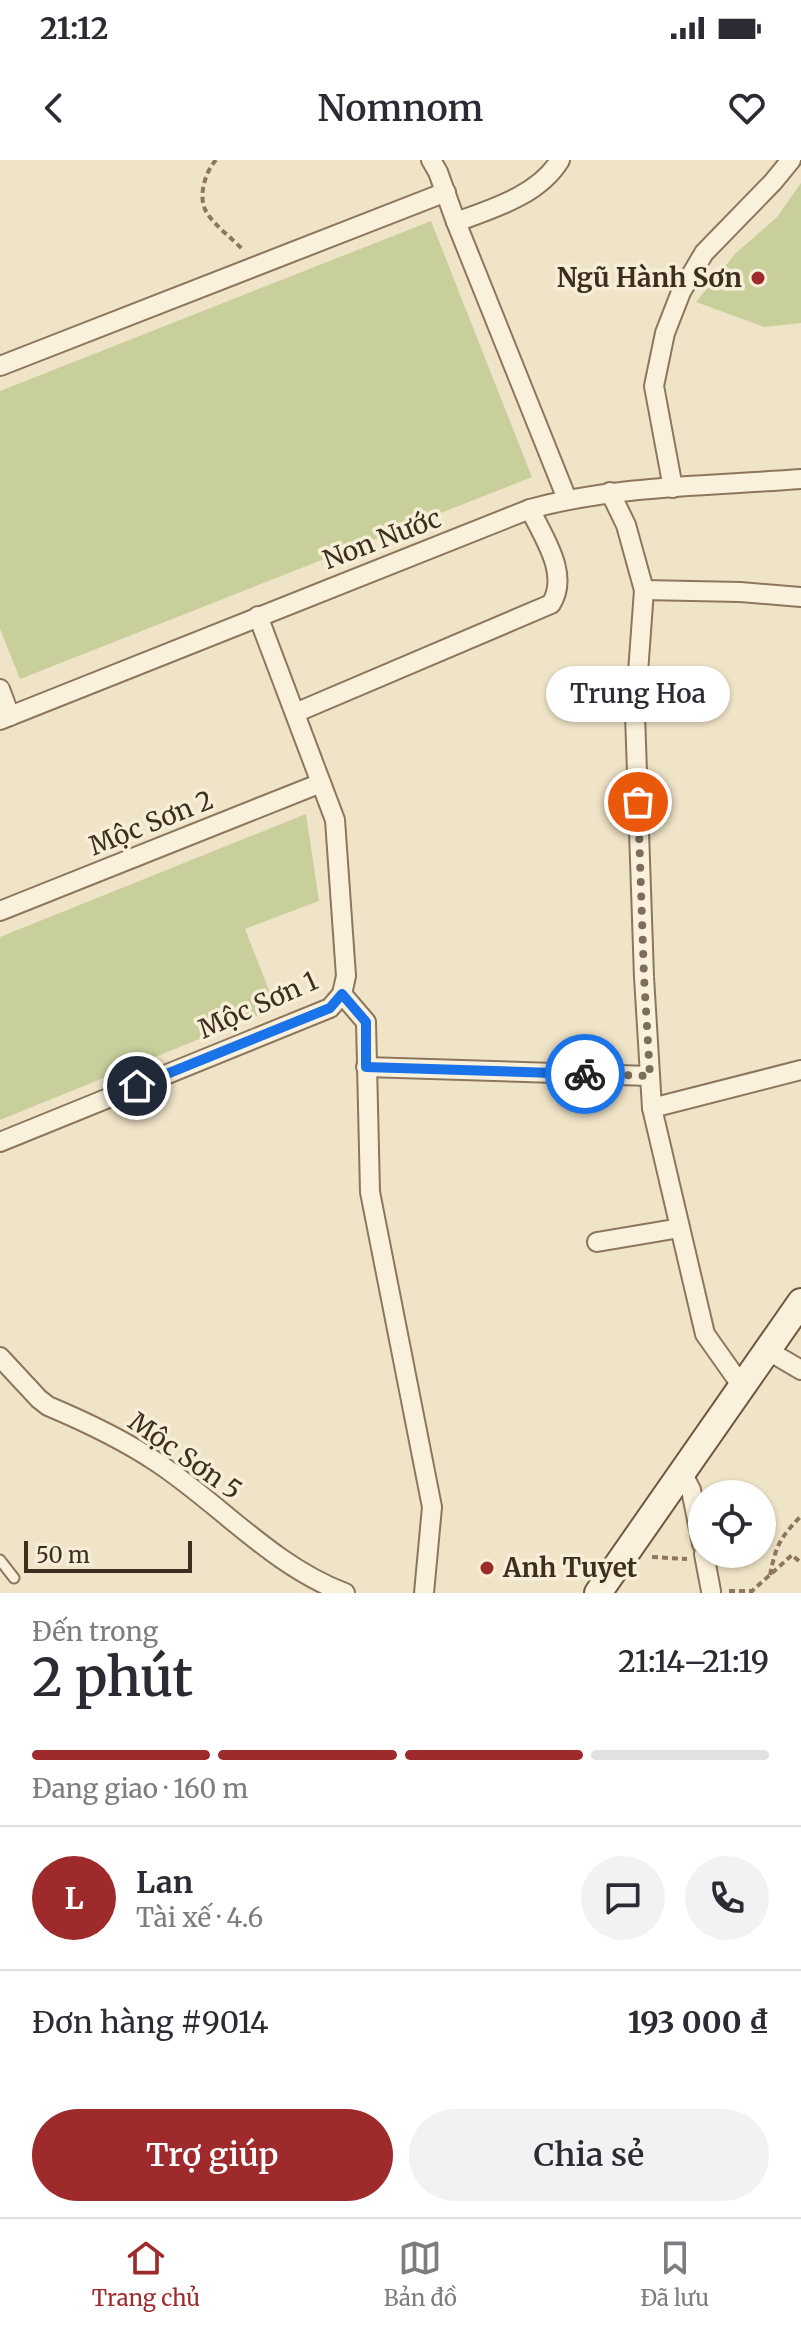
<!DOCTYPE html>
<html lang="vi">
<meta charset="utf-8">
<style>
body{margin:0;font-family:Merriweather,serif;background:#f2f2f3;color:#2b2b33;height:100vh;display:flex;flex-direction:column;font-size:30px;white-space:nowrap}
*{box-sizing:border-box;margin:0}
p{font-size:26px;color:#7c7c81}
.icon{flex:none;width:44px;height:44px;fill:none;stroke:currentColor;stroke-width:2;stroke-linecap:round;stroke-linejoin:round}
.map{position:relative;height:1433px;overflow:hidden}
.side{display:flex;flex-direction:column;background:#fff;flex:1}
.side>*{flex:none}
.fabs{position:absolute;left:688px;top:1320px;display:grid;gap:16px}
.fabs a{display:grid;place-items:center;width:88px;height:88px;border-radius:50%;background:#fff;box-shadow:0 2px 6px #0004;font-size:40px}
.scale{position:absolute;left:24px;bottom:20px;width:168px;box-sizing:border-box;padding-left:8px;border:4px solid #3d2e20;border-top:0;font-size:22px;line-height:28px;white-space:nowrap;color:#3d2e20;-webkit-text-stroke:6px #f7eed8;paint-order:stroke}
.pin{position:absolute;display:grid;place-items:center;width:68px;height:68px;color:#fff;margin:-34px;border:4px solid #fff;border-radius:50%;box-shadow:0 2px 8px #0007}
.courier{position:absolute;display:grid;place-items:center;width:80px;height:80px;margin:-40px;border:6px solid #1a73e8;border-radius:50%;background:#fff;color:#222;box-shadow:0 2px 10px #0007}
.bubble{position:absolute;height:56px;border-radius:28px;background:#fff;box-shadow:0 2px 6px #0004;font-size:26px;font-weight:600;line-height:56px;text-align:center}
.summary em{font-style:normal;font-weight:600}
.summary div{display:flex;flex-direction:column-reverse}
.summary{display:flex;align-items:center;justify-content:space-between;height:136px;padding:0 32px}
h1{font-size:52px;font-weight:600;line-height:60px}
.bar{display:grid;grid-template-columns:repeat(4,1fr);gap:12px 8px;align-content:center;height:96px;padding:0 32px}
.bar i{height:10px;border-radius:6px;background:#e1e1e2}
.bar .on{background:#9e2a2b}
.bar p{grid-column:span 4}
.line{display:flex;align-items:center;gap:20px;padding:0 32px;border-top:2px solid #e1e1e2}
.line div{flex:1}
.round{display:grid;place-items:center;flex:none;width:84px;height:84px;border-radius:42px;background:#f2f2f3}
.action{display:flex;gap:16px;margin-top:auto;padding:16px 32px}
.action a{flex:1;height:92px;border-radius:48px;background:#9e2a2b;color:#fff;font-size:32px;font-weight:600;line-height:92px;text-align:center}
.action a+a{background:#f2f2f3;color:#2b2b33}
.status{display:flex;justify-content:space-between;align-items:center;height:56px;padding:0 40px;background:#fff;direction:ltr}
.status svg{height:22px;fill:currentColor}
header{display:flex;justify-content:space-between;align-items:center;height:104px;padding:0 32px;background:#fff;font-size:36px;font-weight:600}
.tabs{display:flex;justify-content:space-around;align-items:center;height:112px;border-top:2px solid #e1e1e2;background:#fff;font-size:22px;color:#7c7c81}
.tabs a{display:grid;justify-items:center;gap:4px}
.tabs .on{color:#9e2a2b}
.map>svg:first-child{display:block}
</style>
<div class="status"><b>21:12</b><svg viewBox="0 0 49 12"><path d="M0 12V9h3v3zM5 12V6h3v6zM10 12V3h3v9zM15 12V0h3v12zM26 1h20v11H26zM47 4h2v5h-2z"/></svg></div>
<header><svg class="icon" aria-label="back" viewBox="0 0 24 24"><path d="M15 5l-7 7 7 7"/></svg>Nomnom<svg class="icon" aria-label="heart" viewBox="0 0 24 24"><path d="M12 20l-8-8c-3-5 5-10 8-4 3-6 11-1 8 4z"/></svg></header>
<div class="map">
<svg width="801" height="1433" viewBox="0 0 801 1433">
<rect width="100%" height="100%" fill="#f0e4c8"/>
<!-- green -->
<g fill="#c9cf9b">
<polygon points="801,23 801,163 764,167 696,142 735,94 777,57"/>
<polygon points="431,61 532,317 20,519 0,469 0,231"/>
<polygon points="306,654 319,741 245,769 276,848 0,960 0,777"/>
</g>
<g fill="none" stroke-linecap="round" stroke-linejoin="round">
<!-- lane casing -->
<g stroke="#8d765c" stroke-width="13">
<polyline id="lane" points="0,1400 14,1418"/>
</g>
<!-- street casing -->
<g stroke="#8d765c" stroke-width="22">
<g id="street">
<polyline points="431,0 438,12 456,62 567,339"/>
<path d="M456,62C492,49 539,35 560,0"/>
<polyline points="0,206 446,32"/>
<polyline points="673,328 654,226 665,173 681,132 704,93 773,22 791,0"/>
<polyline points="610,332 626,365 644,430 635,554 644,817 652,948 705,1174 741,1225"/>
<polyline points="644,430 740,432 801,437"/>
<polyline points="0,529 10,556"/>
<path d="M295,553L551,444C570,414 543,377 530,349"/>
<path d="M0,560L530,349C618,325 711,326 801,319"/>
<polyline points="0,751 321,623"/>
<polyline points="342,834 366,862 370,1032 432,1347 424,1433"/>
<polyline points="366,907 650,916"/>
<polyline points="652,948 801,910"/>
<polyline points="0,982 330,848 342,834 346,816 335,660 258,456"/>
<polyline points="597,1082 680,1068"/>
<polyline points="767,1190 801,1210"/>
<path d="M0,1197L39,1239L48,1246C86,1262 124,1280 158,1303C221,1345 273,1406 345,1433"/>
<polyline points="682,1312 691,1330 702,1384"/>
<polyline points="704,1394 711,1431"/>
</g>
</g>
<!-- secondary casing -->
<g stroke="#6f573f" stroke-width="30">
<polyline id="secondary" points="598,1433 801,1142"/>
</g>
<!-- path -->
<g stroke="#8d765c" stroke-width="4" stroke-dasharray="6 4" stroke-linecap="butt">
<path d="M216,0C205,12 197,38 207,53C215,66 232,78 243,90"/>
<polyline points="652,1397 687,1399"/>
<path d="M770,1415C776,1385 780,1378 801,1356"/>
<polyline points="729,1431 752,1431 792,1395 801,1403"/>
</g>
<!-- lane -->
<use href="#lane" stroke="#faf1dc" stroke-width="9"/>
<!-- street -->
<use href="#street" stroke="#faf1dc" stroke-width="18"/>
<!-- secondary -->
<use href="#secondary" stroke="#faf1dc" stroke-width="26"/>
</g>
<g fill="none" stroke-linecap="round" stroke-linejoin="round">
<!-- done -->
<polyline stroke="#7c6e5b" stroke-width="8" stroke-dasharray="0 14.4" points="585,914 650,916 644,817 638,642"/>
<!-- route -->
<polyline stroke="#1a73e8" stroke-width="10" points="137,926 330,848 342,834 366,862 366,907 585,914"/>
</g>
<!-- markers -->
<g fill="#9e2a2b" stroke="#f7eed8" stroke-width="3">
<circle cx="758" cy="118" r="8"/>
<circle cx="487" cy="1408" r="8"/>
</g>
<g text-anchor="middle" stroke-width="7" stroke-linejoin="round" paint-order="stroke">
<!-- poi labels -->
<g font-size="26" font-weight="bold" fill="#3d2e20" stroke="#f7eed8" text-anchor="end">
<text x="742" y="127">Ngũ Hành Sơn</text>
<text x="503" y="1417" text-anchor="start">Anh Tuyet</text>
</g>
<!-- street labels -->
<g font-size="26" fill="#3d2e20" stroke="#f7eed8">
<text transform="translate(382 379) rotate(-21)" y="9">Non Nước</text>
<text transform="translate(151 663) rotate(-22)" y="9">Mộc Sơn 2</text>
<text transform="translate(258 845) rotate(-24)" y="9">Mộc Sơn 1</text>
<text transform="translate(185 1296) rotate(35)" y="9">Mộc Sơn 5</text>
</g>
</g>
</svg>
<div class="fabs">
<a><svg class="icon" aria-label="locate" viewBox="0 0 24 24"><circle cx="12" cy="12" r="6"/><path d="M12 2v4M12 18v4M2 12h4M18 12h4"/></svg></a>
</div>
<div class="scale">50 m</div>
<div class="pin" style="left:638px;top:642px;background:#ea580c"><svg class="icon" aria-label="bag" viewBox="0 0 24 24"><path d="M5 8h14l-1 12H6zM9 8a3 3 0 0 1 6 0"/></svg></div>
<div class="pin" style="left:137px;top:926px;background:#1f2937"><svg class="icon" aria-label="home" viewBox="0 0 24 24"><path d="M3 11l9-7 9 7M6 9v11h12V9"/></svg></div>
<div class="courier" style="left:585px;top:914px"><svg class="icon" aria-label="bike" viewBox="0 0 24 24"><circle cx="6" cy="16" r="4"/><circle cx="18" cy="16" r="4"/><path d="M6 16l4-8h5l3 8M10 8l3 8H6M13 5h3"/></svg></div>
<div class="bubble" style="left:546px;top:506px;width:184px">Trung Hoa</div>
</div>
<section class="side">
<div class="summary"><div><h1>2 phút</h1><p>Đến trong</p></div><em>21:14–21:19</em></div>
<div class="bar"><i class="on"></i><i class="on"></i><i class="on"></i><i></i><p>Đang giao · 160 m</p></div>
<div class="line" style="height:144px"><b class="round" style="background:#9e2a2b;color:#fff">L</b><div><b>Lan</b><p>Tài xế · 4.6</p></div><a class="round"><svg class="icon" aria-label="chat" viewBox="0 0 24 24"><path d="M4 5h16v11H9l-5 4z"/></svg></a><a class="round"><svg class="icon" aria-label="phone" viewBox="0 0 24 24"><path d="M5 4h4l2 5-3 2q2 4 5 5l2-3 5 2v4C11 20 4 13 5 4z"/></svg></a></div>
<div class="line" style="height:104px"><div>Đơn hàng #9014</div><b>193 000 ₫</b></div>
<div class="action"><a>Trợ giúp</a><a>Chia sẻ</a></div>
</section>
<nav class="tabs">
<a class="on"><svg class="icon" aria-label="home" viewBox="0 0 24 24"><path d="M3 11l9-7 9 7M6 9v11h12V9"/></svg>Trang chủ</a>
<a><svg class="icon" aria-label="map" viewBox="0 0 24 24"><path d="M3 6l6-2 6 2 6-2v14l-6 2-6-2-6 2zM9 4v14M15 6v14"/></svg>Bản đồ</a>
<a><svg class="icon" aria-label="saved" viewBox="0 0 24 24"><path d="M7 4h10v16l-5-4-5 4z"/></svg>Đã lưu</a>
</nav>
